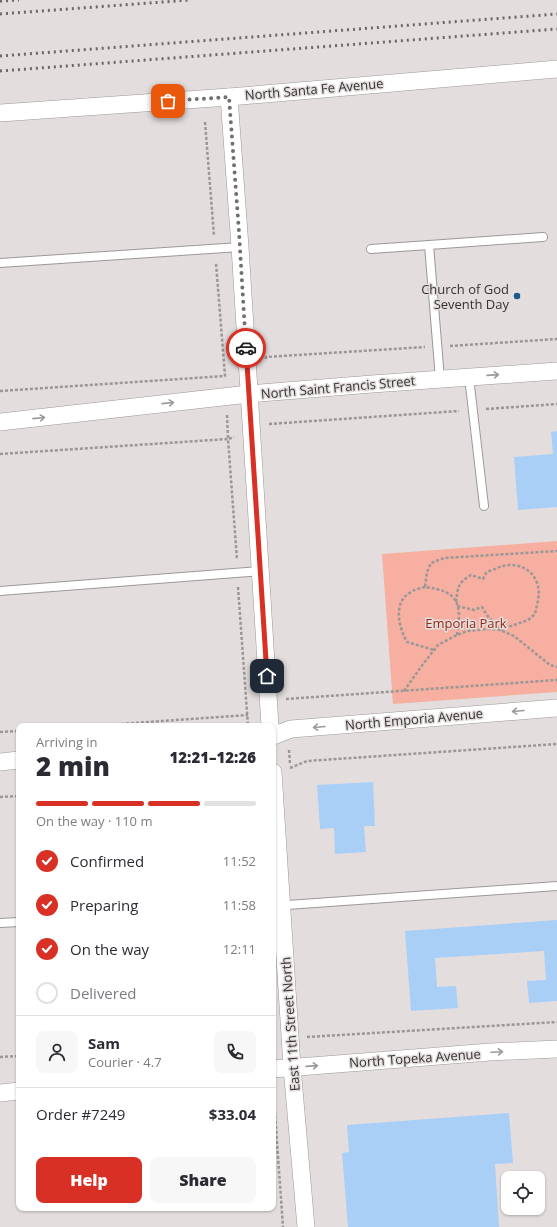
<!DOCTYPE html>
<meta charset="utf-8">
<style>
body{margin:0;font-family:"Open Sans",sans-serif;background:#f7f7f7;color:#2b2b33;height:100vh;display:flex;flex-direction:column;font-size:15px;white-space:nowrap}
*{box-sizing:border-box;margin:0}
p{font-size:13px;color:#7c7c81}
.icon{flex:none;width:22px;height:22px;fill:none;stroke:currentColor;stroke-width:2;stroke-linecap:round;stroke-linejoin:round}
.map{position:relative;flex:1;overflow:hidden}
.panel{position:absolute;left:16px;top:723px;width:260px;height:488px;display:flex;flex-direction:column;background:#fff;border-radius:8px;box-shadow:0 1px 3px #0004}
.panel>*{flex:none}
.controls{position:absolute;left:501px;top:1171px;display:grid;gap:8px}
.controls a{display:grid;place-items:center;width:44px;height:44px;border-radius:8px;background:#fff;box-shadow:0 1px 3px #0004;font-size:20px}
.pin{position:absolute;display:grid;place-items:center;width:34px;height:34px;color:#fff;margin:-17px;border-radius:8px;box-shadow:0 2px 6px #0006}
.courier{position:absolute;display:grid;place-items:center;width:40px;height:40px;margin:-20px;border:3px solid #d93025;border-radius:50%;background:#fff;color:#222;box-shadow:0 1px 5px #0007}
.head em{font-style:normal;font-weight:800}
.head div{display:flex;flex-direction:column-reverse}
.head{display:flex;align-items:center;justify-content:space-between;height:68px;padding:0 20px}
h1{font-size:26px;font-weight:800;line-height:30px}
.bar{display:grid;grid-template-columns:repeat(4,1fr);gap:6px 4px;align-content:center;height:48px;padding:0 20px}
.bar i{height:5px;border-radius:3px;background:#e1e1e2}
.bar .selected{background:#d93025}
.bar p{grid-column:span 4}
.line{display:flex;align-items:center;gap:10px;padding:0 20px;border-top:1px solid #e1e1e2}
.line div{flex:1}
.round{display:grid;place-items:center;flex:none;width:42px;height:42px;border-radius:8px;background:#f7f7f7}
ol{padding:0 20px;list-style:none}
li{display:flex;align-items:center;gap:12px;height:44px}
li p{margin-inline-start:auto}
li .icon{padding:4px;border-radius:50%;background:#d93025;color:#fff;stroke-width:4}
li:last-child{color:#7c7c81}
li i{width:22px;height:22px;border:2px solid #e1e1e2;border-radius:50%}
.button{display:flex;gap:8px;margin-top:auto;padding:8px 20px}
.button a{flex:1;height:46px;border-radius:8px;background:#d93025;color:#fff;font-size:16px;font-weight:800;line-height:46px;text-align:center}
.button a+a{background:#f7f7f7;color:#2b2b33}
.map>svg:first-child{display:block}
</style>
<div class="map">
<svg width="557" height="1227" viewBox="0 0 557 1227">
<rect width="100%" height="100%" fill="#e3dedd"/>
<!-- green -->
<polygon fill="#f6afa0" points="557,541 557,692 393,704 382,554"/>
<!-- building -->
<g fill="#a9cff7">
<polygon points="557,431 557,507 518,510 514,457 553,454 551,432"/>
<polygon points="373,782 375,826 364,826 366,852 335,854 334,828 320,829 317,785"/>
<polygon points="557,920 557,1001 529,1003 527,981 546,980 544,951 435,958 437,987 456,986 458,1008 411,1011 405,931"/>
<polygon points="509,1113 513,1163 495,1164 499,1227 348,1227 342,1153 349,1152 347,1125"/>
</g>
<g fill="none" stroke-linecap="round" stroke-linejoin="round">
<!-- lane casing -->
<g stroke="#9c9897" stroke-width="10">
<g id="lane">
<polyline points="371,249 429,245"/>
<polyline points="0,263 240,247"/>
<polyline points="469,377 484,506"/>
<polyline points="440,379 429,245 543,237"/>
<polyline points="0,591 261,571"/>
<polyline points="273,906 557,886"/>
<polyline points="0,923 19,922"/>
</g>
</g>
<!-- street casing -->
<g stroke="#9c9897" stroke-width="18">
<g id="street">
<polyline points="229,97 240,247 270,726"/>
<polyline points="0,113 229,97 557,69"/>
<polyline points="0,422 249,394 372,384 557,371"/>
<polyline points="273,736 291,729 557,708"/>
<polyline points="0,762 19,760"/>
<polyline points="273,772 292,1067 306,1227"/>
<polyline points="273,1069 490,1052 557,1049"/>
<polyline points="0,1093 19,1091"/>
</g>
</g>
<!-- path -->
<g stroke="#9b9797" stroke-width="2.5" stroke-dasharray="3 2" stroke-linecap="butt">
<polyline points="205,122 214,236"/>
<polyline points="450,346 557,339"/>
<polyline points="266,359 266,357 425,347"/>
<polyline points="0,391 225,376 216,263"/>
<polyline points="486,409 557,404"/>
<polyline points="227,415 228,439 234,437"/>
<polyline points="269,424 459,411"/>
<polyline points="0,454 228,439 237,560"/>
<polyline points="238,587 248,726"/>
<path d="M425,587C421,588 415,589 411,592C392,602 399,628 407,642L434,650"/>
<path d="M456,602C458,586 458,583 471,575L483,579C484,577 485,575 486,573C488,571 492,570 495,569C510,561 531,565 537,583C541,593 537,604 535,614L528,620L500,630L496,624L489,618L482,607L474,610L457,606"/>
<path d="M457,635C462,604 459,591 425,587L427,572L431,563L444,558L557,551"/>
<polyline points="404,691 423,664 438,645 453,637 467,631 488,629 500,630 514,636 550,665 557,667"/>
<polyline points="286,699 557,680"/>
<polyline points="91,726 248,715"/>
<polyline points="0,732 19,731"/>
<polyline points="289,750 290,764"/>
<polyline points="290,768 307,761 557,744"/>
<polyline points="0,797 19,796"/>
<polyline points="307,1037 557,1022"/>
<polyline points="0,1057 19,1056"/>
<polyline points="273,1086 283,1227"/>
</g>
<!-- lane -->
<use href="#lane" stroke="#fff" stroke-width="8"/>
<!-- street -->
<use href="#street" stroke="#fff" stroke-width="17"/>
<!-- rail -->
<g stroke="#6b6868" stroke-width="3" stroke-dasharray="2 4" stroke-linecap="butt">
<polyline points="0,1 19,0"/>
<polyline points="0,14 190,0"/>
<polyline points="0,56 557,14"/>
<polyline points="0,71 557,29"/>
</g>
</g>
<!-- one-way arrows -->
<defs><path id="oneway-shaft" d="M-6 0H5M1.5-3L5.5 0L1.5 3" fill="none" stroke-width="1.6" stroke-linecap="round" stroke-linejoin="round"/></defs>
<g stroke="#9a9999">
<use href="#oneway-shaft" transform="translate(493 375) rotate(-4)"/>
<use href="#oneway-shaft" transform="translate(168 403) rotate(-6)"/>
<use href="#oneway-shaft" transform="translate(39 418) rotate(-6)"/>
<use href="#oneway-shaft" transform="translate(518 711) rotate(175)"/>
<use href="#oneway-shaft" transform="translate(319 727) rotate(175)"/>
<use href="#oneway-shaft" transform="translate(497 1052) rotate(-3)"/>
<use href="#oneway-shaft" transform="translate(312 1066) rotate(-4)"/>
</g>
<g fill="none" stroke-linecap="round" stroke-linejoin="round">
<!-- done -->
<polyline stroke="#726f6e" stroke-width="4" stroke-dasharray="0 7.2" points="168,101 229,97 239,232 246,348"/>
<!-- route -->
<polyline stroke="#d93025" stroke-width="5" points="246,348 267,676"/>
</g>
<!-- markers -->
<circle fill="#1d588f" stroke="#e3dedd" stroke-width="1.5" cx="517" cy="296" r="4"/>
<g text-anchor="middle" stroke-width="3" stroke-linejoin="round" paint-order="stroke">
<!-- street labels -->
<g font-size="13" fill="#353333" stroke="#e3dedd">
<text transform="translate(314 89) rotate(-5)" y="5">North Santa Fe Avenue</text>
<text transform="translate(338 387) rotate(-5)" y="5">North Saint Francis Street</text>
<text transform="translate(414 719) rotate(-5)" y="5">North Emporia Avenue</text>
<text transform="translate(290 1024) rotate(-94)" y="5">East 11th Street North</text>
<text transform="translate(415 1058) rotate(-4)" y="5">North Topeka Avenue</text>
</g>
<!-- poi labels -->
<g font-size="13" fill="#353333" stroke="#e3dedd" text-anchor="end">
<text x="509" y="294">Church of God<tspan x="509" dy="15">Seventh Day</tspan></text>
</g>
<!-- park labels -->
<g font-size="13" fill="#932815" stroke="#e3dedd">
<text x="466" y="628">Emporia Park</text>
</g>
</g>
</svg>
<div class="controls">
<a><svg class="icon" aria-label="locate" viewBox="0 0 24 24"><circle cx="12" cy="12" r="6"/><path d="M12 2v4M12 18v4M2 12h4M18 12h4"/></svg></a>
</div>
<div class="pin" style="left:168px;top:101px;background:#ea580c"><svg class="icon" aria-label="bag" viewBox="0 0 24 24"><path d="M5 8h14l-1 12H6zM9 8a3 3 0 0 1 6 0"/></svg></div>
<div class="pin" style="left:267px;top:676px;background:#1f2937"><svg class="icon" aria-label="home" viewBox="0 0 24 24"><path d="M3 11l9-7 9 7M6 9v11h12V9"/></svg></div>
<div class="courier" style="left:246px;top:348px"><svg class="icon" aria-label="car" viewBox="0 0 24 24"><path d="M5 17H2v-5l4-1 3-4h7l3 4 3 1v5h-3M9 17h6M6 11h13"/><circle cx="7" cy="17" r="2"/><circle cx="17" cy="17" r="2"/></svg></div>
<section class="panel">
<div class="head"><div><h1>2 min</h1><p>Arriving in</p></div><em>12:21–12:26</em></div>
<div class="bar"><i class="selected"></i><i class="selected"></i><i class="selected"></i><i></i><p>On the way · 110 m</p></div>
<ol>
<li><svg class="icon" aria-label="check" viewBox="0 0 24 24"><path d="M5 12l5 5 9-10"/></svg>Confirmed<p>11:52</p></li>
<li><svg class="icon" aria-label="check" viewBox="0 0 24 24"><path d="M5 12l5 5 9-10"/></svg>Preparing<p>11:58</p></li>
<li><svg class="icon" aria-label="check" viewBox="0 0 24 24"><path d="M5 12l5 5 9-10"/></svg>On the way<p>12:11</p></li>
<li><i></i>Delivered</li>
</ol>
<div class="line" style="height:72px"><a class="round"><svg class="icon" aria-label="person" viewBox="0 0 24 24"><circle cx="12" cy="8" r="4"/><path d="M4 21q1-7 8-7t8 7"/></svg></a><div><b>Sam</b><p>Courier · 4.7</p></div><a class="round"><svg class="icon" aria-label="phone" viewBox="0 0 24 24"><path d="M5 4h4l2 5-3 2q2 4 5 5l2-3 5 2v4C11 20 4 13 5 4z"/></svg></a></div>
<div class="line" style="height:52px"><div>Order #7249</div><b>$33.04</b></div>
<div class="button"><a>Help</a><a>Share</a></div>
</section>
</div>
